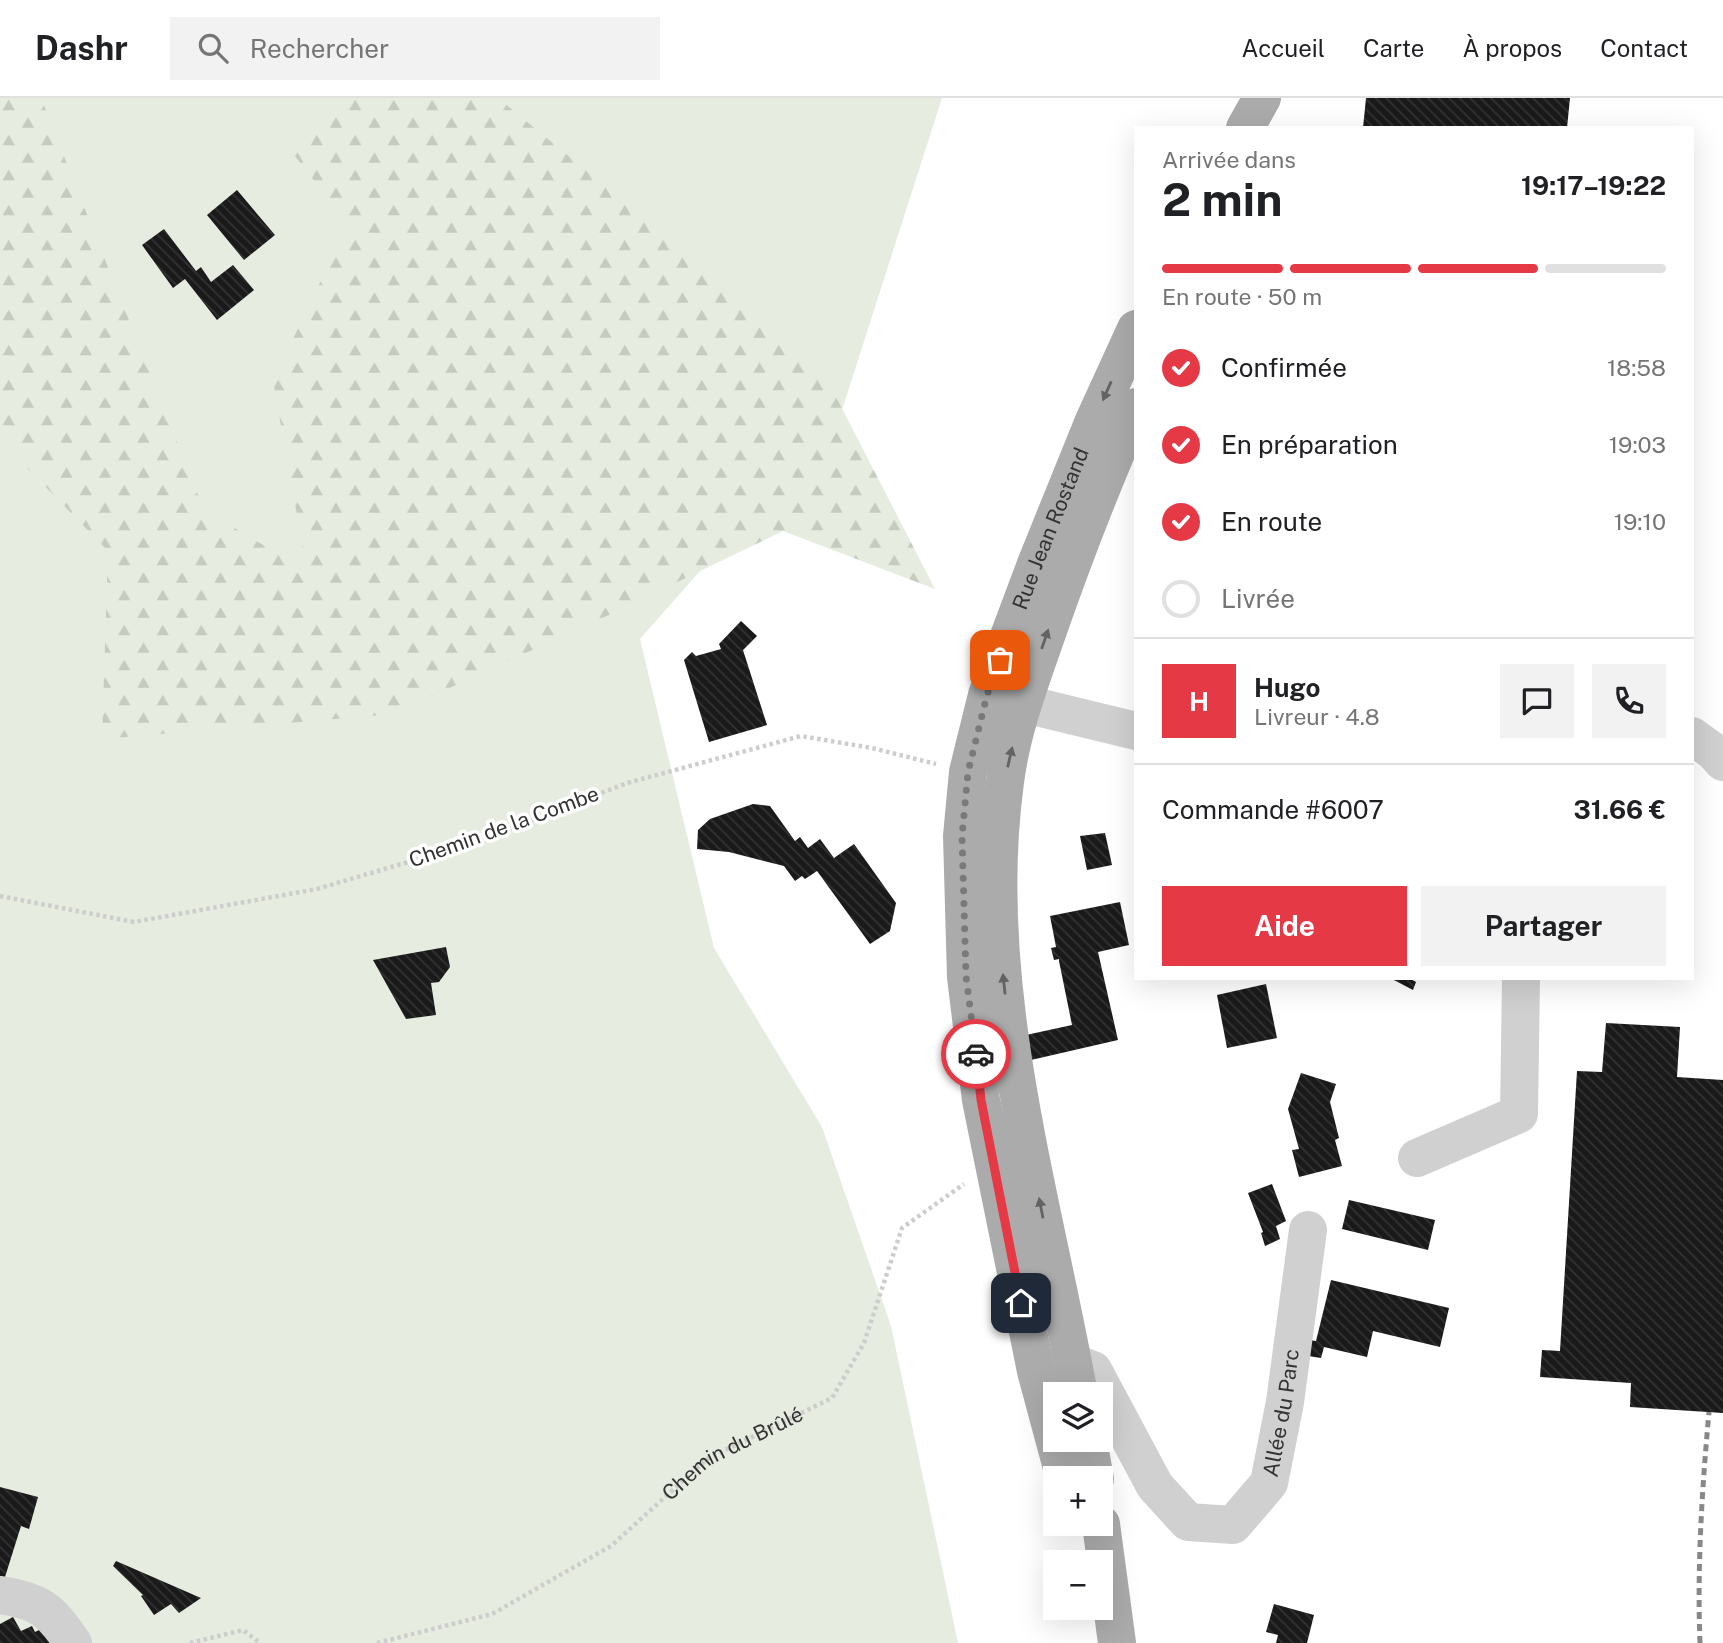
<!DOCTYPE html>
<html lang="fr">
<meta charset="utf-8">
<style>
body{margin:0;font-family:"Public Sans",sans-serif;background:#f2f2f2;color:#202124;height:100vh;display:flex;flex-direction:column;font-size:26px;white-space:nowrap}
*{box-sizing:border-box;margin:0}
p{font-size:23px;color:#757577}
.icon{flex:none;width:38px;height:38px;fill:none;stroke:currentColor;stroke-width:2;stroke-linecap:round;stroke-linejoin:round}
.map{position:relative;flex:1;overflow:hidden}
.side{position:absolute;left:1134px;top:28px;width:560px;height:854px;display:flex;flex-direction:column;background:#fff;border-radius:0px;box-shadow:0 7px 28px #0002}
.side>*{flex:none}
.controls{position:absolute;left:1043px;top:1284px;display:grid;gap:14px}
.controls a{display:grid;place-items:center;width:70px;height:70px;border-radius:0px;background:#fff;box-shadow:0 7px 28px #0002;font-size:35px}
.pin{position:absolute;display:grid;place-items:center;width:60px;height:60px;color:#fff;margin:-30px;border-radius:14px;box-shadow:0 4px 10px #0006}
.courier{position:absolute;display:grid;place-items:center;width:70px;height:70px;margin:-35px;border:5px solid #e63946;border-radius:50%;background:#fff;color:#222;box-shadow:0 2px 9px #0007}
.summary em{font-style:normal;font-weight:700}
.summary div{display:flex;flex-direction:column-reverse}
.summary{display:flex;align-items:center;justify-content:space-between;height:119px;padding:0 28px}
h1{font-size:46px;font-weight:700;line-height:52px}
.bar{display:grid;grid-template-columns:repeat(4,1fr);gap:10px 7px;align-content:center;height:84px;padding:0 28px}
.bar i{height:9px;border-radius:5px;background:#e0e0e0}
.bar .current{background:#e63946}
.bar p{grid-column:span 4}
.line{display:flex;align-items:center;gap:18px;padding:0 28px;border-top:2px solid #e0e0e0}
.line div{flex:1}
.round{display:grid;place-items:center;flex:none;width:74px;height:74px;border-radius:0px;background:#f2f2f2}
ol{padding:0 28px;list-style:none}
li{display:flex;align-items:center;gap:21px;height:77px}
li p{margin-inline-start:auto}
li .icon{padding:7px;border-radius:50%;background:#e63946;color:#fff;stroke-width:4}
li:last-child{color:#757577}
li i{width:38px;height:38px;border:4px solid #e0e0e0;border-radius:50%}
.action{display:flex;gap:14px;margin-top:auto;padding:14px 28px}
.action a{flex:1;height:80px;border-radius:0px;background:#e63946;color:#fff;font-size:28px;font-weight:700;line-height:80px;text-align:center}
.action a+a{background:#f2f2f2;color:#202124}
header{display:flex;align-items:center;gap:42px;box-sizing:border-box;height:98px;padding:0 35px;background:#fff;border-bottom:2px solid #e0e0e0}
header strong{font-size:33px}
nav{display:flex;gap:38px;margin-inline-start:auto;font-size:24px}
.search{width:490px;height:63px;background:#f2f2f2;display:flex;align-items:center;gap:18px;box-sizing:border-box;padding:0 24px;border-radius:0px;color:#757577;font-size:26px}
.map>svg:first-child{display:block}
</style>
<header>
<strong>Dashr</strong>
<div class="search"><svg class="icon" aria-label="search" viewBox="0 0 24 24"><circle cx="10" cy="10" r="6"/><path d="M15 15l6 6"/></svg>Rechercher</div>
<nav><a>Accueil</a><a>Carte</a><a>À propos</a><a>Contact</a></nav>
</header>
<div class="map">
<svg width="1723" height="1545" viewBox="0 0 1723 1545">
<defs>
<pattern id="forest-firs" width="22" height="20" patternUnits="userSpaceOnUse" patternTransform="scale(1.75)"><rect width="22" height="20" fill="#e6ecdf"/><path d="M5 1l3.5 6h-7zM16 11l3.5 6h-7z" fill="#c6cbc0"/></pattern>
<pattern id="building-back-hatch" width="6" height="6" patternUnits="userSpaceOnUse" patternTransform="scale(1.75)"><rect width="6" height="6" fill="#1a1a1a"/><path d="M-1 5l2 2M0 0l6 6M5-1l2 2" fill="none" stroke="#333"/></pattern>
</defs>
<rect width="100%" height="100%" fill="#fff"/>
<!-- green -->
<polygon fill="#e6ecdf" points="0,0 942,0 842,312 640,541 714,850 822,1029 891,1228 958,1545 0,1545"/>
<!-- forest -->
<polygon fill="url(#forest-firs)" points="0,0 41,0 204,412 307,473 273,283 348,126 287,48 349,0 498,0 817,262 935,491 783,433 613,515 393,616 102,641 108,453 0,342"/>
<!-- building -->
<g fill="url(#building-back-hatch)">
<polygon points="1366,0 1570,0 1567,30 1363,30"/>
<polygon points="237,92 275,137 244,162 207,117"/>
<polygon points="164,131 196,173 201,169 211,184 233,167 254,192 217,222 185,181 173,190 142,147"/>
<polygon points="741,523 757,538 743,552 767,627 709,644 684,562 692,554 696,558 721,551 719,546"/>
<polygon points="753,706 770,708 795,743 800,739 808,750 820,741 834,760 854,746 896,805 890,833 870,846 817,773 805,781 802,778 795,783 784,768 729,754 697,751 698,732 710,721"/>
<polygon points="1105,735 1112,767 1087,772 1080,738"/>
<polygon points="1120,804 1129,847 1098,854 1118,942 1031,962 1026,937 1072,927 1059,863 1059,861 1054,862 1051,850 1056,849 1050,818"/>
<polygon points="446,849 450,869 439,884 431,885 436,917 406,921 373,862"/>
<polygon points="1390,880 1409,880 1416,884 1413,892"/>
<polygon points="1266,886 1277,940 1227,950 1217,897"/>
<polygon points="1606,925 1680,929 1677,979 1723,982 1723,1315 1630,1309 1631,1285 1540,1279 1542,1252 1560,1253 1577,973 1602,974"/>
<polygon points="1301,975 1336,986 1330,1004 1339,1040 1335,1042 1342,1068 1299,1079 1292,1052 1299,1051 1288,1011"/>
<polygon points="1272,1086 1286,1123 1276,1128 1280,1141 1265,1148 1261,1135 1263,1134 1248,1095"/>
<polygon points="1349,1102 1435,1122 1428,1152 1342,1131"/>
<polygon points="1331,1182 1449,1210 1440,1249 1373,1233 1367,1259 1324,1249 1321,1260 1308,1258 1310,1242 1316,1243"/>
<polygon points="0,1389 38,1399 29,1431 21,1428 5,1479 0,1478"/>
<polygon points="116,1463 201,1500 179,1515 171,1506 154,1517 141,1498 143,1497 113,1468"/>
<polygon points="1274,1506 1314,1517 1307,1545 1276,1545 1278,1537 1266,1534"/>
<polygon points="13,1519 21,1533 32,1528 35,1534 47,1528 56,1545 0,1545 0,1526"/>
</g>
<g fill="none" stroke-linecap="round" stroke-linejoin="round">
<!-- path -->
<g stroke="#cdcdcd" stroke-width="4.5" stroke-dasharray="3.5 3.5" stroke-linecap="butt">
<polyline points="0,798 134,824 317,791 479,743 627,685 801,638 872,650 936,666"/>
<polyline points="190,1545 243,1532 260,1545"/>
<path id="s1" d="M377,1545L492,1516L611,1448L707,1361L832,1300L864,1245L902,1130L964,1086"/>
</g>
<!-- minor -->
<g stroke="#d0d0d0" stroke-width="38">
<polyline points="992,598 1136,633"/>
<polyline points="1692,638 1714,654 1723,664"/>
<polyline points="1417,1060 1519,1016 1521,880"/>
<path id="s2" d="M1046,1271L1074,1265L1093,1272L1155,1388L1188,1424L1233,1427L1269,1385L1285,1304L1308,1132"/>
<path d="M0,1497C41,1503 50,1512 73,1545"/>
</g>
<!-- major -->
<g stroke="#ababab" stroke-width="38">
<polyline points="1245,30 1262,0"/>
<path d="M1079,1297C1043,1097 977,889 1005,684C1011,635 1029,587 1045,541C1072,463 1102,385 1136,309"/>
<polyline points="1088,1342 1095,1381"/>
<path id="s3" d="M1065,1381L1036,1273L981,1002L966,879L962,738L968,674L987,597L1036,466L1093,325L1136,231"/>
<polyline points="1101,1426 1117,1545"/>
</g>
<!-- rail -->
<path stroke="#888" stroke-width="5" stroke-dasharray="7 5" stroke-linecap="butt" d="M1700,1545C1697,1468 1702,1391 1709,1314"/>
</g>
<!-- one-way arrows -->
<defs><path id="oneway-solid" d="M-6-.8H1V-3.2L6.5 0L1 3.2V.8H-6Z" transform="scale(1.75)"/></defs>
<g fill="#636363">
<use href="#oneway-solid" transform="translate(1107 293) rotate(114)"/>
<use href="#oneway-solid" transform="translate(1045 541) rotate(-71)"/>
<use href="#oneway-solid" transform="translate(1010 659) rotate(-77)"/>
<use href="#oneway-solid" transform="translate(1004 886) rotate(-96)"/>
<use href="#oneway-solid" transform="translate(1041 1110) rotate(-101)"/>
</g>
<g fill="none" stroke-linecap="round" stroke-linejoin="round">
<!-- done -->
<polyline stroke="#7a7a7a" stroke-width="7" stroke-dasharray="0 12.6" points="976,956 966,878 962,738 968,674 987,597 1000,562"/>
<!-- route -->
<polyline stroke="#e63946" stroke-width="9" points="976,956 981,1002 1021,1205"/>
</g>
<g text-anchor="middle" stroke-width="7" stroke-linejoin="round" paint-order="stroke">
<!-- street labels -->
<g font-size="21" fill="#333" stroke="#fff">
<text dy="7" stroke="none"><textPath href="#s3" startOffset="975">Rue Jean Rostand</textPath></text>
<text transform="translate(504 729) rotate(-20)" y="7">Chemin de la Combe</text>
<text dy="7" stroke="none"><textPath href="#s2" startOffset="401">Allée du Parc</textPath></text>
<text dy="7" stroke="none"><textPath href="#s1" startOffset="410">Chemin du Brûlé</textPath></text>
</g>
</g>
</svg>
<div class="controls">
<a><svg class="icon" aria-label="layers" viewBox="0 0 24 24"><path d="M12 4l9 5-9 5-9-5zM3 14l9 5 9-5"/></svg></a>
<a>+</a>
<a>−</a>
</div>
<div class="pin" style="left:1000px;top:562px;background:#ea580c"><svg class="icon" aria-label="bag" viewBox="0 0 24 24"><path d="M5 8h14l-1 12H6zM9 8a3 3 0 0 1 6 0"/></svg></div>
<div class="pin" style="left:1021px;top:1205px;background:#1f2937"><svg class="icon" aria-label="home" viewBox="0 0 24 24"><path d="M3 11l9-7 9 7M6 9v11h12V9"/></svg></div>
<div class="courier" style="left:976px;top:956px"><svg class="icon" aria-label="car" viewBox="0 0 24 24"><path d="M5 17H2v-5l4-1 3-4h7l3 4 3 1v5h-3M9 17h6M6 11h13"/><circle cx="7" cy="17" r="2"/><circle cx="17" cy="17" r="2"/></svg></div>
<section class="side">
<div class="summary"><div><h1>2 min</h1><p>Arrivée dans</p></div><em>19:17–19:22</em></div>
<div class="bar"><i class="current"></i><i class="current"></i><i class="current"></i><i></i><p>En route · 50 m</p></div>
<ol>
<li><svg class="icon" aria-label="check" viewBox="0 0 24 24"><path d="M5 12l5 5 9-10"/></svg>Confirmée<p>18:58</p></li>
<li><svg class="icon" aria-label="check" viewBox="0 0 24 24"><path d="M5 12l5 5 9-10"/></svg>En préparation<p>19:03</p></li>
<li><svg class="icon" aria-label="check" viewBox="0 0 24 24"><path d="M5 12l5 5 9-10"/></svg>En route<p>19:10</p></li>
<li><i></i>Livrée</li>
</ol>
<div class="line" style="height:126px"><b class="round" style="background:#e63946;color:#fff">H</b><div><b>Hugo</b><p>Livreur · 4.8</p></div><a class="round"><svg class="icon" aria-label="chat" viewBox="0 0 24 24"><path d="M4 5h16v11H9l-5 4z"/></svg></a><a class="round"><svg class="icon" aria-label="phone" viewBox="0 0 24 24"><path d="M5 4h4l2 5-3 2q2 4 5 5l2-3 5 2v4C11 20 4 13 5 4z"/></svg></a></div>
<div class="line" style="height:91px"><div>Commande #6007</div><b>31.66 €</b></div>
<div class="action"><a>Aide</a><a>Partager</a></div>
</section>
</div>
